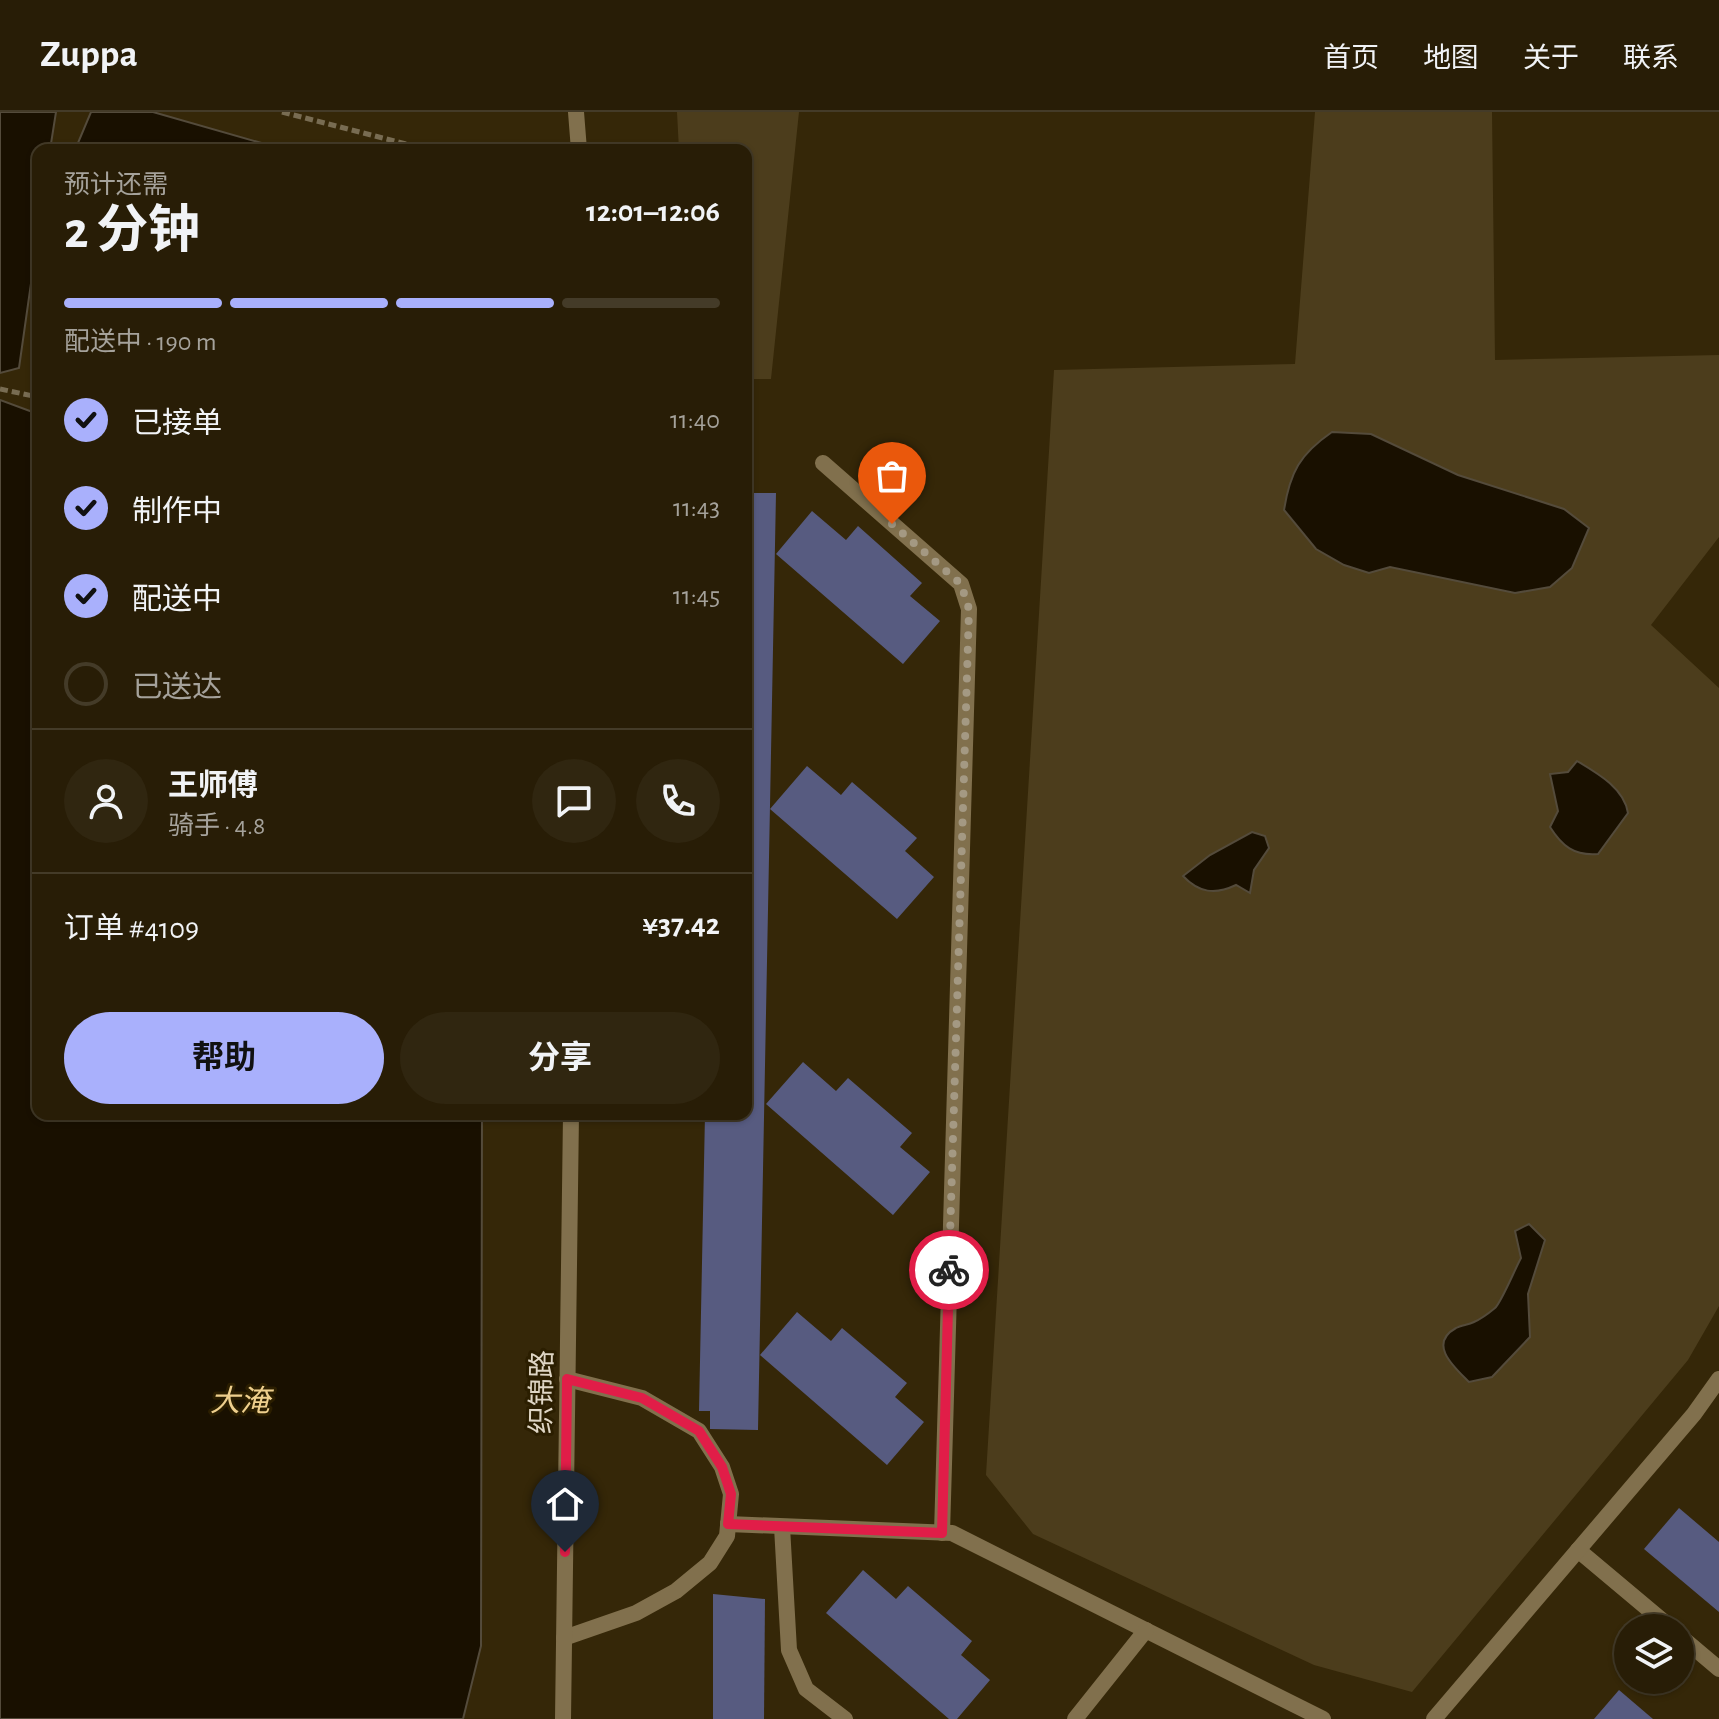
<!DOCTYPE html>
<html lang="zh">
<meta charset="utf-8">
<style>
body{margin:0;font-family:"Alegreya Sans","Noto Sans SC",sans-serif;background:#302610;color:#f1f3f6;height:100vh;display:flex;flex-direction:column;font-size:30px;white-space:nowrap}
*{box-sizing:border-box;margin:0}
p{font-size:26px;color:#a5a29b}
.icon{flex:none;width:44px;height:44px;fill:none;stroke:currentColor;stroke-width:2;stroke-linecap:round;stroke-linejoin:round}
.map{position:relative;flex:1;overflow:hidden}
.sheet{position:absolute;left:32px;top:32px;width:720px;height:976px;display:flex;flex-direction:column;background:#281d06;border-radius:16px;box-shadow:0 2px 6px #0004,0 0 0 2px #443b28}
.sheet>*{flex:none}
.fabs{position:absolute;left:1614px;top:1502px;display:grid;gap:16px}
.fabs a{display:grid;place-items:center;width:80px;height:80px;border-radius:50%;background:#281d06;box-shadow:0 2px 6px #0004,0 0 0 2px #443b28;font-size:40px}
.pin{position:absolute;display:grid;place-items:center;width:68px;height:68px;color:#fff;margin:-82px -34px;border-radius:50% 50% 50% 0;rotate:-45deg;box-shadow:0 0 8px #0007}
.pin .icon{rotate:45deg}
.courier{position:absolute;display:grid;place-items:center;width:80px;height:80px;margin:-40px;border:6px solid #e11d48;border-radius:50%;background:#fff;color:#222;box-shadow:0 2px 10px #0007}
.summary em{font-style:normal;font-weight:700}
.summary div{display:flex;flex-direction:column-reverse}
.summary{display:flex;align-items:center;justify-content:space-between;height:136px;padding:0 32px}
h1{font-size:52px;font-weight:700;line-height:60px}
.bar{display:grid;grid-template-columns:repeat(4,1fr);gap:12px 8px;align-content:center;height:96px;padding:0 32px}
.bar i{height:10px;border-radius:6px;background:#443b28}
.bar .on{background:#a9b0fc}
.bar p{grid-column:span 4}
.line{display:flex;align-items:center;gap:20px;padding:0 32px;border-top:2px solid #443b28}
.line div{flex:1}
.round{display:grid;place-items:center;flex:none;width:84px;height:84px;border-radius:42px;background:#302610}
ol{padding:0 32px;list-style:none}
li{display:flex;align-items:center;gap:24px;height:88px}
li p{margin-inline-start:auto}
li .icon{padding:8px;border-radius:50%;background:#a9b0fc;color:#111;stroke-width:4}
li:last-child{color:#a5a29b}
li i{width:44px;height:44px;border:4px solid #443b28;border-radius:50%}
.action{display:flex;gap:16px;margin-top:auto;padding:16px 32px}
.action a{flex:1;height:92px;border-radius:48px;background:#a9b0fc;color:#111;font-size:32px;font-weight:700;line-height:92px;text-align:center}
.action a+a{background:#302610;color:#f1f3f6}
header{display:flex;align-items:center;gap:48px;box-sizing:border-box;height:112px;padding:0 40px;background:#281d06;border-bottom:2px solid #443b28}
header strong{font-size:38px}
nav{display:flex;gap:44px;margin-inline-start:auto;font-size:28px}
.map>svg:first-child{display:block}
</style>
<header>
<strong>Zuppa</strong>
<nav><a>首页</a><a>地图</a><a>关于</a><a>联系</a></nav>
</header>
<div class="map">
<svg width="1719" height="1607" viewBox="0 0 1719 1607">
<rect width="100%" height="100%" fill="#352708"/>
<!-- green -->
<g fill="#4c3d1c">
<polygon points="677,0 799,0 771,267 746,267 746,38 679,38"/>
<polygon points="1315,0 1492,0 1495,248 1719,243 1719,425 1651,513 1719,576 1719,1194 1688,1248 1412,1580 1314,1553 1033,1422 986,1363 1054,258 1295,252"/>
</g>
<!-- water -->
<g fill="#191000" stroke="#544b3b" stroke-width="2">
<polygon points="0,0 56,0 50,38 38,38 38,122 19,256 0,261"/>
<polygon points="91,0 153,0 286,38 75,38"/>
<polygon points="0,288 38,302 38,1002 482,1002 481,1534 463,1607 0,1607"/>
<path d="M1332,320L1371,322L1458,363L1564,397L1589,416L1572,456L1550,475L1515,481L1390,455L1369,461L1344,453L1316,437L1284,398C1290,360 1300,342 1332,320Z"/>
<path d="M1577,649C1597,661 1624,676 1628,701L1598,742C1574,744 1562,734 1550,715L1558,699L1550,662L1568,660Z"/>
<path d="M1252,720L1265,724L1269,736L1254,758L1250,781L1236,773C1215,783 1199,781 1183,764L1210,743Z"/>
<path d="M1529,1112L1545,1128L1528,1182L1530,1225L1492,1265L1469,1270C1455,1256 1427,1232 1456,1216C1461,1213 1468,1213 1474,1210C1481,1207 1489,1201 1495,1196C1501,1191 1515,1157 1521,1146L1515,1119Z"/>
</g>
<!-- building -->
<g fill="#575b80">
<polygon points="746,381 776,381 758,1318 710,1317 710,1299 699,1299 705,1002 746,1002"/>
<polygon points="812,399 846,428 858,414 922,471 910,484 940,509 903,552 776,442"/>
<polygon points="807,654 841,683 852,670 917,726 905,739 934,765 897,807 770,697"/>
<polygon points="803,950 836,979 848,966 912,1021 900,1035 930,1060 893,1103 766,992"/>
<polygon points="797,1200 831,1229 842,1216 907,1271 895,1285 924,1310 887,1353 760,1243"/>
<polygon points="1679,1396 1719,1430 1719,1500 1644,1437"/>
<polygon points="863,1458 896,1487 908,1474 972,1529 961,1543 990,1568 957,1607 949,1607 826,1501"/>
<polygon points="713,1482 765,1487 764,1607 713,1607"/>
<polygon points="1619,1578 1653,1607 1594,1607"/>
</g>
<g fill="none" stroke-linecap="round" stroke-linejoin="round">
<!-- path -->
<g stroke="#786c52" stroke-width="5" stroke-dasharray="8 4" stroke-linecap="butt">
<polyline points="282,0 429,38"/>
<polyline points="0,277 38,285"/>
</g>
<!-- service -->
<g stroke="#81704d" stroke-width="16">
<polyline points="823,351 961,472 969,497 942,1421"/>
<polyline points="728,1412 952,1421 1323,1607"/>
<polyline points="782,1415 789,1538 806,1577 845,1607"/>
<polyline points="1578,1438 1671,1516"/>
<polyline points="1680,1524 1719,1557"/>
<polyline points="564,1526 636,1501 676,1479 710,1451 727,1424 731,1382 722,1355 699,1319 642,1286 567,1267"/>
<polyline points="1075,1607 1146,1518"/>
<polyline points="1434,1607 1694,1302 1719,1267"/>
</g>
<!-- tertiary -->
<g stroke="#81704d" stroke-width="16">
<polyline points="576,0 579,38"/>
<polyline points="563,1607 571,1002"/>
</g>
</g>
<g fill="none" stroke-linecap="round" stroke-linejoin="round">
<!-- done -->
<polyline stroke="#a49983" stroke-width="8" stroke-dasharray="0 14.4" points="892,412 961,472 969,497 949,1158"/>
<!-- route -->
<polyline stroke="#e11d48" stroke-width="10" points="565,1440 567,1267 642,1286 699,1319 722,1355 731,1382 728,1412 942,1421 949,1158"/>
</g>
<g text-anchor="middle" stroke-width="6" stroke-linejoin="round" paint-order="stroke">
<!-- street labels -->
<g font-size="28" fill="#dfd6c5" stroke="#2b1e00">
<text transform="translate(541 1280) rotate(-89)" y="10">织锦路</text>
</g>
<!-- water labels -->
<g font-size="30" font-style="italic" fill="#eecf8d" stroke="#2b1e00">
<text x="240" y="1299">大淹</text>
</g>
</g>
</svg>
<div class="fabs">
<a><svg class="icon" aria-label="layers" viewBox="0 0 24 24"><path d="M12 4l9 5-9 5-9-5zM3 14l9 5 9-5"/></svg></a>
</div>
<div class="pin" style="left:892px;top:412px;background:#ea580c"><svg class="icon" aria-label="bag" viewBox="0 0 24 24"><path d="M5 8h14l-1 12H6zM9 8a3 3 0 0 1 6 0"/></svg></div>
<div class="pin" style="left:565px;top:1440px;background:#1f2937"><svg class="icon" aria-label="home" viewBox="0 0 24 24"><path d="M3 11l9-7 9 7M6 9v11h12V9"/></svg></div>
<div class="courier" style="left:949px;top:1158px"><svg class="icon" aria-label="bike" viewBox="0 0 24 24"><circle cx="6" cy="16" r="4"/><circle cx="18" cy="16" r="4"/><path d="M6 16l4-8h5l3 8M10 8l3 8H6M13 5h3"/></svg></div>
<section class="sheet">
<div class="summary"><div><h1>2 分钟</h1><p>预计还需</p></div><em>12:01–12:06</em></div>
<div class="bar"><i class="on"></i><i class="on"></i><i class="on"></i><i></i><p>配送中 · 190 m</p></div>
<ol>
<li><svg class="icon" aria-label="check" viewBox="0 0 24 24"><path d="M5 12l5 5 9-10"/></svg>已接单<p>11:40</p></li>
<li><svg class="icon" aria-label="check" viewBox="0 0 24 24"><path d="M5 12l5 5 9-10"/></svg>制作中<p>11:43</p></li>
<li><svg class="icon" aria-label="check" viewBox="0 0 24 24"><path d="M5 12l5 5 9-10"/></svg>配送中<p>11:45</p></li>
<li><i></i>已送达</li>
</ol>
<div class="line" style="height:144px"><a class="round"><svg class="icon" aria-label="person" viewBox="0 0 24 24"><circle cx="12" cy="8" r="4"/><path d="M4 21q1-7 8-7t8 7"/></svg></a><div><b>王师傅</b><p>骑手 · 4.8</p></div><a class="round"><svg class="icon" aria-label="chat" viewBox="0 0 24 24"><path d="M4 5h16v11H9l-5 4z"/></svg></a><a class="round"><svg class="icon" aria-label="phone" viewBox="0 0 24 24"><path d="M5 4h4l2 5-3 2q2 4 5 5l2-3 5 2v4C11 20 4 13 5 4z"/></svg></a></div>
<div class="line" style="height:104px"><div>订单 #4109</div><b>¥37.42</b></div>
<div class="action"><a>帮助</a><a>分享</a></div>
</section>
</div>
